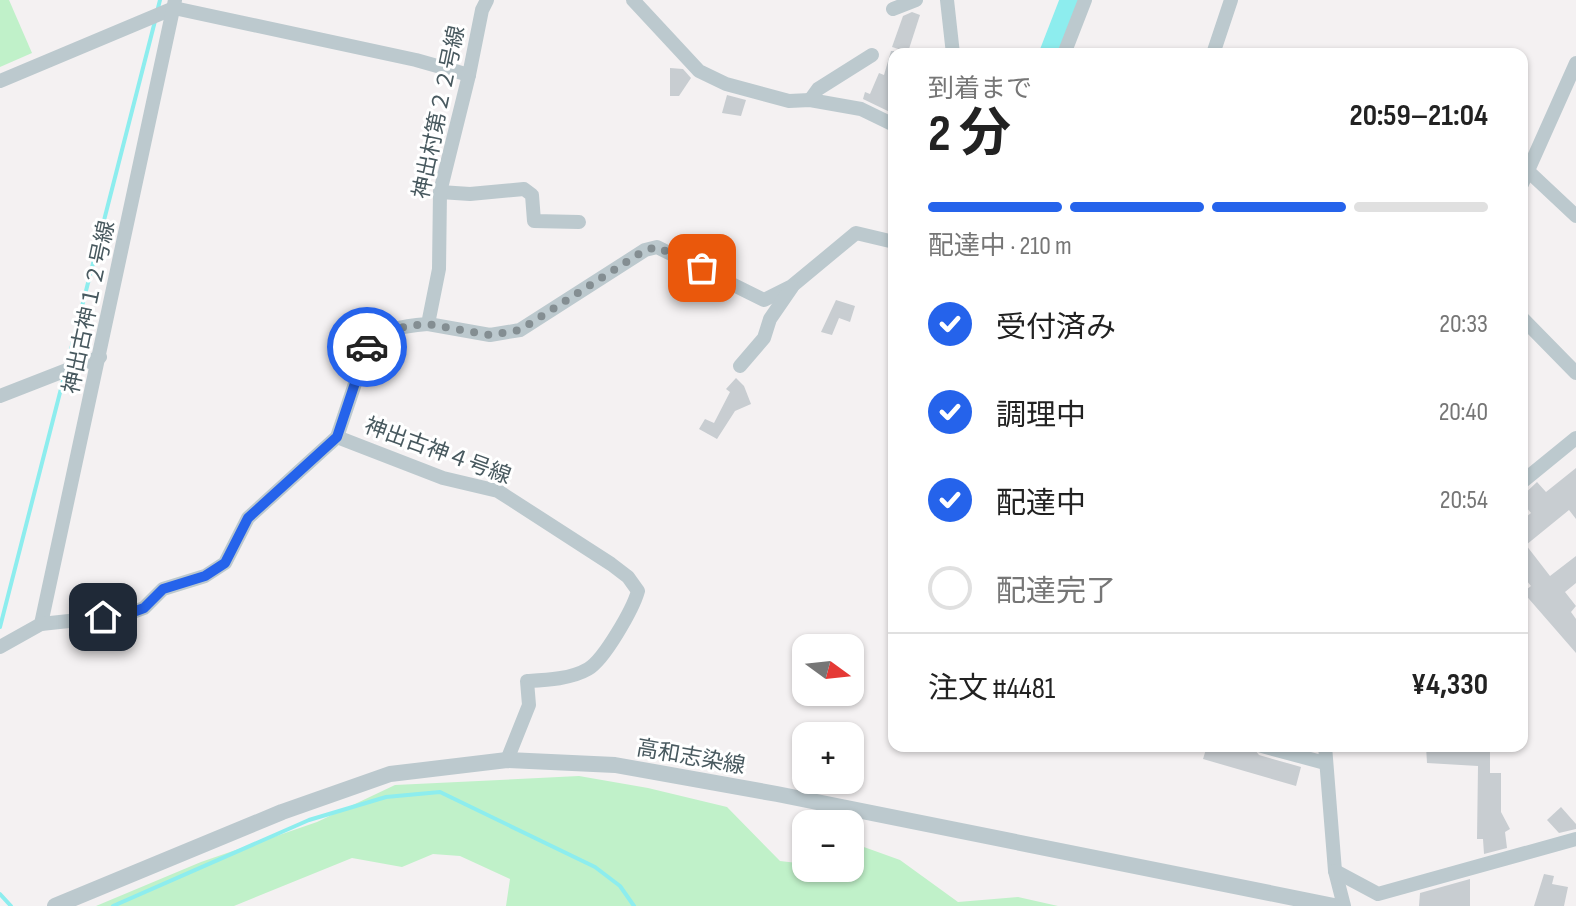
<!DOCTYPE html>
<html lang="ja">
<meta charset="utf-8">
<style>
body{margin:0;font-family:"Sofia Sans Condensed","Noto Sans JP",sans-serif;background:#f2f2f2;color:#222;height:100vh;display:flex;flex-direction:column;font-size:30px;white-space:nowrap}
*{box-sizing:border-box;margin:0}
p{font-size:26px;color:#767676}
.icon{flex:none;width:44px;height:44px;fill:none;stroke:currentColor;stroke-width:2;stroke-linecap:round;stroke-linejoin:round}
.map{position:relative;flex:1;overflow:hidden}
.sheet{position:absolute;left:888px;top:48px;width:640px;height:704px;display:flex;flex-direction:column;background:#fff;border-radius:16px;box-shadow:0 2px 6px #0004}
.sheet>*{flex:none}
.needle{width:52px;rotate:105deg}
.fabs{position:absolute;left:792px;top:634px;display:grid;gap:16px}
.fabs a{display:grid;place-items:center;width:72px;height:72px;border-radius:16px;background:#fff;box-shadow:0 2px 6px #0004;font-size:40px}
.pin{position:absolute;display:grid;place-items:center;width:68px;height:68px;color:#fff;margin:-34px;border-radius:16px;box-shadow:0 4px 12px #0006}
.courier{position:absolute;display:grid;place-items:center;width:80px;height:80px;margin:-40px;border:6px solid #2563eb;border-radius:50%;background:#fff;color:#222;box-shadow:0 2px 10px #0007}
.headline em{font-style:normal;font-weight:700}
.headline div{display:flex;flex-direction:column-reverse}
.headline{display:flex;align-items:center;justify-content:space-between;height:136px;padding:0 40px}
h1{font-size:52px;font-weight:700;line-height:60px}
.bar{display:grid;grid-template-columns:repeat(4,1fr);gap:12px 8px;align-content:center;height:96px;padding:0 40px}
.bar i{height:10px;border-radius:6px;background:#e0e0e0}
.bar .selected{background:#2563eb}
.bar p{grid-column:span 4}
.line{display:flex;align-items:center;gap:20px;padding:0 40px;border-top:2px solid #e0e0e0}
.line div{flex:1}
ol{padding:0 40px;list-style:none}
li{display:flex;align-items:center;gap:24px;height:88px}
li p{margin-inline-start:auto}
li .icon{padding:8px;border-radius:50%;background:#2563eb;color:#fff;stroke-width:4}
li:last-child{color:#767676}
li i{width:44px;height:44px;border:4px solid #e0e0e0;border-radius:50%}
.map>svg:first-child{display:block}
</style>
<div class="map">
<svg width="1576" height="906" viewBox="0 0 1576 906">
<rect width="100%" height="100%" fill="#f4f1f2"/>
<!-- green -->
<g fill="#c0f1c9">
<polygon points="0,0 9,0 32,53 0,67"/>
<polygon points="579,776 648,788 727,807 780,861 806,864 806,868 850,868 850,842 900,860 958,902 1018,897 1058,906 506,906 510,879 460,856 433,854 402,867 352,858 234,906 96,906 201,862 317,822 395,785"/>
</g>
<g fill="none" stroke-linecap="round" stroke-linejoin="round">
<!-- stream -->
<g stroke="#8dedee" stroke-width="4">
<polyline points="157,12 160,0"/>
<polyline points="67,365 155,21"/>
<polyline points="0,627 65,373"/>
<polyline points="0,894 11,906"/>
<polyline points="113,906 309,820 386,797 440,792 595,867 620,886 634,906"/>
</g>
<!-- river -->
<polyline stroke="#8dedee" stroke-width="24" points="1051,54 1072,0"/>
</g>
<!-- building -->
<g fill="#c8cdd1">
<polygon points="912,12 920,15 908,52 892,47 903,16"/>
<polygon points="891,51 894,51 894,114 863,99 865,92 870,94 879,73 884,75"/>
<polygon points="670,68 683,69 691,78 679,96 670,96"/>
<polygon points="727,95 746,100 741,116 722,113"/>
<polygon points="836,300 855,306 850,322 839,318 832,335 821,332"/>
<polygon points="736,378 744,386 751,404 735,411 717,439 699,429 705,419 714,423 730,392 726,389"/>
<polygon points="1576,468 1576,519 1569,510 1526,545 1550,576 1576,556 1576,583 1565,592 1576,606 1571,612 1576,619 1576,653 1523,592 1531,586 1522,575 1522,520 1531,513 1522,502 1522,496 1537,482 1546,492"/>
<polygon points="1207,746 1252,746 1259,755 1301,767 1296,786 1203,759"/>
<polygon points="1426,746 1490,746 1490,773 1501,773 1501,812 1510,829 1505,832 1507,848 1484,854 1483,839 1477,839 1478,766 1427,763"/>
<polygon points="1561,807 1576,824 1576,829 1559,833 1547,820"/>
<polygon points="1544,874 1554,876 1552,884 1568,887 1564,906 1534,906"/>
<polygon points="1470,879 1470,906 1419,906 1420,893"/>
</g>
<g fill="none" stroke-linecap="round" stroke-linejoin="round">
<!-- minor -->
<g stroke="#bcc9ce" stroke-width="14">
<polyline points="633,0 699,71 726,84 789,101 810,100 861,109 894,125"/>
<polyline points="947,0 953,54"/>
<polyline points="893,9 916,0"/>
<polyline points="1064,54 1085,0"/>
<polyline points="1213,54 1231,0"/>
<polyline points="0,81 174,8 416,60 469,75"/>
<polyline points="810,100 818,89 872,55"/>
<polyline points="1528,171 1576,216"/>
<polyline points="1522,184 1576,63"/>
<polyline points="440,192 470,194 524,189 532,195 534,221 579,222"/>
<polyline points="1522,318 1576,373"/>
<polyline points="428,324 490,335 520,330 645,250 657,247 764,300 792,286 856,233 894,242"/>
<polyline points="740,366 764,338 770,319 792,287"/>
<polyline points="0,396 100,357"/>
<path d="M337,437L443,478L498,491L611,564L628,577L638,591C633,609 604,660 588,669C571,679 546,680 527,681L529,705L507,760"/>
<polyline points="1522,482 1576,438"/>
<polyline points="41,624 175,0"/>
<path d="M0,647L41,624L125,615L144,608L163,589L205,576L225,563L248,518L337,437L368,345C382,328 406,326 428,324L439,269L440,192L469,75L482,10L487,0"/>
<polyline points="1262,746 1325,763"/>
<polyline points="1325,746 1335,871 1344,906"/>
<polyline points="1335,871 1378,894 1576,839"/>
</g>
<!-- tertiary -->
<polyline stroke="#bcc9ce" stroke-width="16" points="55,906 282,812 390,774 507,760 615,765 777,794 1334,906"/>
</g>
<g fill="none" stroke-linecap="round" stroke-linejoin="round">
<!-- done -->
<polyline stroke="#848e92" stroke-width="8" stroke-dasharray="0 14.4" points="367,347 376,335 407,326 428,324 490,335 520,330 645,250 657,247 702,268"/>
<!-- route -->
<polyline stroke="#2563eb" stroke-width="10" points="103,617 125,615 144,608 163,589 205,576 225,563 248,518 337,437 367,347"/>
</g>
<g text-anchor="middle" stroke-width="6" stroke-linejoin="round" paint-order="stroke">
<!-- street labels -->
<g font-size="22" fill="#48595f" stroke="#fff">
<text transform="translate(438 112) rotate(-78)" y="8">神出村第２２号線</text>
<text transform="translate(88 307) rotate(-78)" y="8">神出古神１２号線</text>
<text transform="translate(438 450) rotate(20)" y="8">神出古神４号線</text>
<text transform="translate(691 756) rotate(10)" y="8">高和志染線</text>
</g>
</g>
</svg>
<div class="fabs">
<a><svg class="needle" viewBox="-14 -14 28 28"><path d="M0-13l5 13h-10z" fill="#e53935"/><path d="M0 13l5-13h-10z" fill="#767676"/></svg></a>
<a>+</a>
<a>−</a>
</div>
<div class="pin" style="left:702px;top:268px;background:#ea580c"><svg class="icon" aria-label="bag" viewBox="0 0 24 24"><path d="M5 8h14l-1 12H6zM9 8a3 3 0 0 1 6 0"/></svg></div>
<div class="pin" style="left:103px;top:617px;background:#1f2937"><svg class="icon" aria-label="home" viewBox="0 0 24 24"><path d="M3 11l9-7 9 7M6 9v11h12V9"/></svg></div>
<div class="courier" style="left:367px;top:347px"><svg class="icon" aria-label="car" viewBox="0 0 24 24"><path d="M5 17H2v-5l4-1 3-4h7l3 4 3 1v5h-3M9 17h6M6 11h13"/><circle cx="7" cy="17" r="2"/><circle cx="17" cy="17" r="2"/></svg></div>
<section class="sheet">
<div class="headline"><div><h1>2 分</h1><p>到着まで</p></div><em>20:59–21:04</em></div>
<div class="bar"><i class="selected"></i><i class="selected"></i><i class="selected"></i><i></i><p>配達中 · 210 m</p></div>
<ol>
<li><svg class="icon" aria-label="check" viewBox="0 0 24 24"><path d="M5 12l5 5 9-10"/></svg>受付済み<p>20:33</p></li>
<li><svg class="icon" aria-label="check" viewBox="0 0 24 24"><path d="M5 12l5 5 9-10"/></svg>調理中<p>20:40</p></li>
<li><svg class="icon" aria-label="check" viewBox="0 0 24 24"><path d="M5 12l5 5 9-10"/></svg>配達中<p>20:54</p></li>
<li><i></i>配達完了</li>
</ol>
<div class="line" style="height:104px"><div>注文 #4481</div><b>¥4,330</b></div>
</section>
</div>
